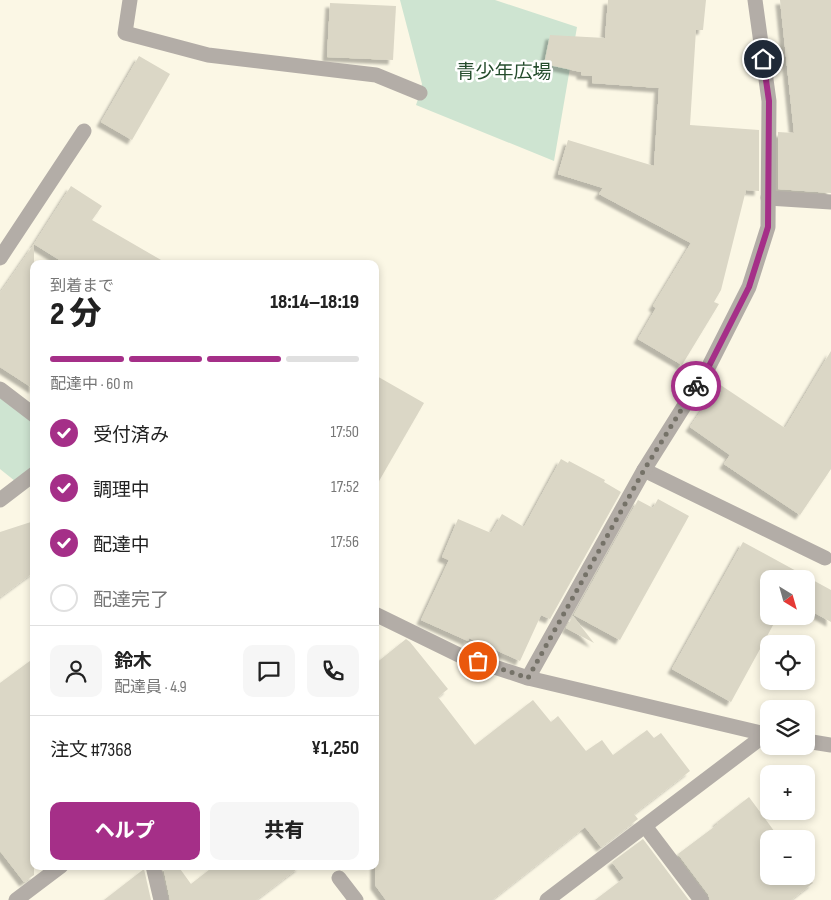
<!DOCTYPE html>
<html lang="ja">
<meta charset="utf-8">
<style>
body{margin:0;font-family:"Sofia Sans Condensed","Noto Sans JP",sans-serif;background:#f6f6f6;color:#222;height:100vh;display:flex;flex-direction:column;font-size:19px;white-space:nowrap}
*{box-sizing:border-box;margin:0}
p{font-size:16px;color:#767676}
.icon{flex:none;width:28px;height:28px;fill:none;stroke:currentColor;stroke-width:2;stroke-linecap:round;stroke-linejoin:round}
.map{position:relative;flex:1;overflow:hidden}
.sheet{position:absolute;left:30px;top:260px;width:349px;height:610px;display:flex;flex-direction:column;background:#fff;border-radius:10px;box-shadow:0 2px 8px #0003}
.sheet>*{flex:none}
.needle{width:32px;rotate:143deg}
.tools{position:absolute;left:760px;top:570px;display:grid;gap:10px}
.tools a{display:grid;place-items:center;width:55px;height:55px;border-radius:10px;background:#fff;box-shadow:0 2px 8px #0003;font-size:25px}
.pin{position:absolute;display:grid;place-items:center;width:42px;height:42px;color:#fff;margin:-21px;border:2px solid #fff;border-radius:50%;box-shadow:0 1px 5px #0007}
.courier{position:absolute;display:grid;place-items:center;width:50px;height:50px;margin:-25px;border:4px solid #a52f88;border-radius:50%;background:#fff;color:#222;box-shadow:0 1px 6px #0007}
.summary em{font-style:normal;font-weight:800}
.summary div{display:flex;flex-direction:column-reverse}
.summary{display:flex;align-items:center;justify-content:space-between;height:85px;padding:0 20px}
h1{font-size:32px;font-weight:800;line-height:38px}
.bar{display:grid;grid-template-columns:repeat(4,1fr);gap:8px 5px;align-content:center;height:60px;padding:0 20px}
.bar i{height:6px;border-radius:4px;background:#e0e0e0}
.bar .on{background:#a52f88}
.bar p{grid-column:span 4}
.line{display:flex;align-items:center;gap:12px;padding:0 20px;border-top:1px solid #e0e0e0}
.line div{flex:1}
.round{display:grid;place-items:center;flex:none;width:52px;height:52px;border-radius:10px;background:#f6f6f6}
ol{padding:0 20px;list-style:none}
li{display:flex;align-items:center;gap:15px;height:55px}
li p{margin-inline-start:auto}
li .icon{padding:5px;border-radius:50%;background:#a52f88;color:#fff;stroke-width:4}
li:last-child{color:#767676}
li i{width:28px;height:28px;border:2px solid #e0e0e0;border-radius:50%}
.cta{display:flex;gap:10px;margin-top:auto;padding:10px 20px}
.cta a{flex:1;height:58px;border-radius:10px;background:#a52f88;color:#fff;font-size:20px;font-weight:800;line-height:58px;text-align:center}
.cta a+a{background:#f6f6f6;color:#222}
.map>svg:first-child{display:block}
</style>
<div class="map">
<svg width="831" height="900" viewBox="0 0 831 900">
<defs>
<filter id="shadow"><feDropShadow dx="-4.5" dy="4.5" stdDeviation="1" flood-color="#0004"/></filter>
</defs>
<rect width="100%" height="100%" fill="#fbf7e5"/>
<!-- green -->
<g fill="#cee4d1">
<polygon points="400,0 495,0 577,27 554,161 416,105 420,93 422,84"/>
<polygon points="0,389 34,415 34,474 20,485 0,469"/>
</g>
<!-- building -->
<g fill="#dbd7c6" filter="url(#shadow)">
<polygon points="608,0 706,0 703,30 696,30 690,125 759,130 759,191 746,190 721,290 714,302 719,304 682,365 638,339 656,308 653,306 691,243 599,194 603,188 558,174 568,140 654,166 659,88 592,83 592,76 581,75 581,72 544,64 550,35 605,38"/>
<polygon points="780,0 831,0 831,193 778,189 778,132 794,133"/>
<polygon points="330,3 396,6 393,60 327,57"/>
<polygon points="139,56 170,74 132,140 101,122"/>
<polygon points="71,186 102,206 92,220 168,264 66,264 34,244"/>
<polygon points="34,244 34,389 0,367 0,293"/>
<polygon points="831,351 831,469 800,515 724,464 730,455 690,427 719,384 785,428"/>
<polygon points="375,375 424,403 375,488"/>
<polygon points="561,459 568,463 569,461 605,480 604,482 621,492 550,619 541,615 520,661 469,638 468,641 421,620 449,560 442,557 458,519 491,533 502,514 524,527"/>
<polygon points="658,499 689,516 620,640 574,615 638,500 653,508"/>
<polygon points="34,521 34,572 0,597 0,532"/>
<polygon points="743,542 831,590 831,622 806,608 806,579 769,579 769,616 778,616 731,702 672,669"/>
<polygon points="573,616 594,643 566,628"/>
<polygon points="406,639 410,642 448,689 438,697 475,745 533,700 551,722 558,716 586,751 602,740 613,755 647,730 654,738 661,733 690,771 634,814 638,819 601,847 585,827 492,900 386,900 375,885 375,664"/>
<polygon points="34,658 34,875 24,882 0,851 0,683"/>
<polygon points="749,797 780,839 769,839 769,876 806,876 806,874 813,883 791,900 710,900 708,894 678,854 718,824 717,822"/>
<polygon points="643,839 689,900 595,900 624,878 612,862"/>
<polygon points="163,866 178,866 191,884 214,866 301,866 256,900 170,900"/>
<polygon points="144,869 151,900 104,900"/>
</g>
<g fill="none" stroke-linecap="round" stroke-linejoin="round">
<!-- minor -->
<g stroke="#b3ada7" stroke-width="15">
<polyline points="130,0 125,33 208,55 376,75 420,93"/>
<polyline points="768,198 831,202"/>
<polyline points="0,258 84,131"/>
<polyline points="0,389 34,415"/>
<polyline points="644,470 825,558"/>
<polyline points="0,500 34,474"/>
<polyline points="375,614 461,656 528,678 769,735"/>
<polyline points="528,678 644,470 708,368 749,287 768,227 769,101 755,0"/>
<polyline points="806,741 831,745"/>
<polyline points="645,826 701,900"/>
<polyline points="153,866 161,900"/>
<polyline points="339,878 356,900"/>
<polyline points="16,900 61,866"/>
<polyline points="547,900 766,734"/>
</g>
</g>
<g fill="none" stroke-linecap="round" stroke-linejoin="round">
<!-- done -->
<polyline stroke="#757268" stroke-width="5" stroke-dasharray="0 9" points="478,661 528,678 644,470 696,386"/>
<!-- route -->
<polyline stroke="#a52f88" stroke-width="6" points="696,386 708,368 749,287 768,227 769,101 763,59"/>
</g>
<g text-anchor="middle" stroke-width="5" stroke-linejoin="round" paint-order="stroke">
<!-- park labels -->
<g font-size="19" fill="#244c2c" stroke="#fff">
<text x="504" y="78">青少年広場</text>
</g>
</g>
</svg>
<div class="tools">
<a><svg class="needle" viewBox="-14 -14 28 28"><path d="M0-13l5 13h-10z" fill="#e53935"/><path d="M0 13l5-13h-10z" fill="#767676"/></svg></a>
<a><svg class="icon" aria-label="locate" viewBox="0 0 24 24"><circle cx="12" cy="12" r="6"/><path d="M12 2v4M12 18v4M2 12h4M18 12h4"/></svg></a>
<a><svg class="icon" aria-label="layers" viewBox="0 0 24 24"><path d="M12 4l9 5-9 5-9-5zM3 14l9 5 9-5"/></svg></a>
<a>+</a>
<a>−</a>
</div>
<div class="pin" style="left:478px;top:661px;background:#ea580c"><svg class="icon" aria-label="bag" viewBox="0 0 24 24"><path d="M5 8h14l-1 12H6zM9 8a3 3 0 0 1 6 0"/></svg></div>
<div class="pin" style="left:763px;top:59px;background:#1f2937"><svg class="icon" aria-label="home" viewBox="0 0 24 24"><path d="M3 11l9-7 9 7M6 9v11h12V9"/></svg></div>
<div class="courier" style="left:696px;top:386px"><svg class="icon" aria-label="bike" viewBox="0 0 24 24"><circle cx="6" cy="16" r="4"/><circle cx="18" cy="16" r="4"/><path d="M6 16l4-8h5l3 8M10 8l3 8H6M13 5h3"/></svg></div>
<section class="sheet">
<div class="summary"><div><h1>2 分</h1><p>到着まで</p></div><em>18:14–18:19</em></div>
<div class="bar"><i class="on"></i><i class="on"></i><i class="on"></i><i></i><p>配達中 · 60 m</p></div>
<ol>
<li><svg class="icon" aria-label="check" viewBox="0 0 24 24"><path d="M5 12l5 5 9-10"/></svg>受付済み<p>17:50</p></li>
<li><svg class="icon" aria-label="check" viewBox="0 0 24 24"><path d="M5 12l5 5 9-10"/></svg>調理中<p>17:52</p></li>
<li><svg class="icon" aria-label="check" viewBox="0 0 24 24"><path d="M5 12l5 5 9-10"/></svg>配達中<p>17:56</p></li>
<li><i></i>配達完了</li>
</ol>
<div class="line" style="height:90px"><a class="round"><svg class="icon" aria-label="person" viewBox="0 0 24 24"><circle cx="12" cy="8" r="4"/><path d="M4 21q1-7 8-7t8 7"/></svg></a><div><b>鈴木</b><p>配達員 · 4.9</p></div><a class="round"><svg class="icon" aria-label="chat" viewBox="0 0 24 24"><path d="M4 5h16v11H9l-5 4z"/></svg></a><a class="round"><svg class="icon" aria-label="phone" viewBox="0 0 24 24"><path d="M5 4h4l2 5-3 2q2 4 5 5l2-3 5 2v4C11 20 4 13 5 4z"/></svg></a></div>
<div class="line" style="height:65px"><div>注文 #7368</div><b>¥1,250</b></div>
<div class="cta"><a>ヘルプ</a><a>共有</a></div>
</section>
</div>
